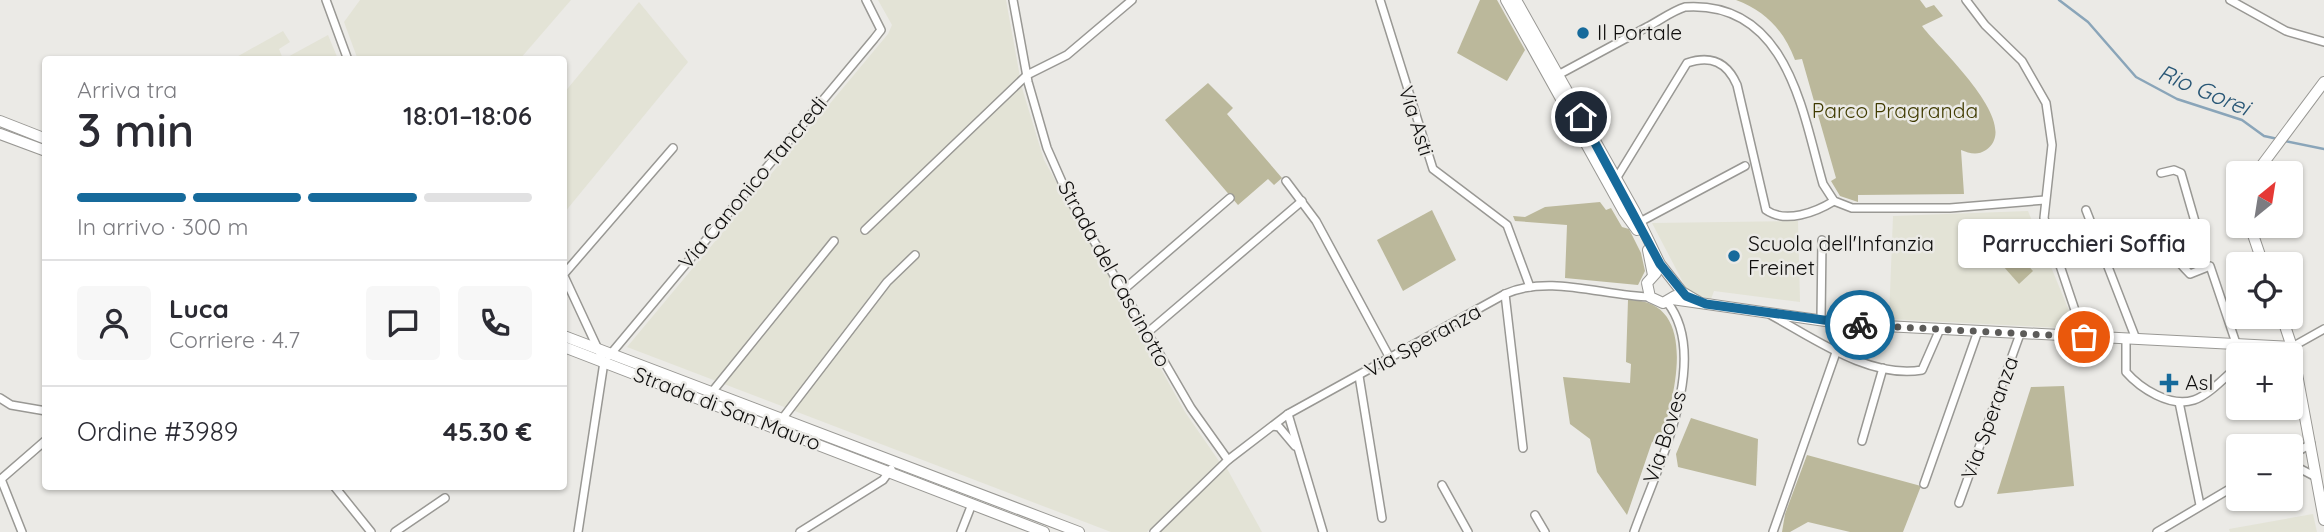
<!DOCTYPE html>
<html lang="it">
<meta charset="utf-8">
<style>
body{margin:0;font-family:Quicksand,sans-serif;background:#f7f7f7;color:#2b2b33;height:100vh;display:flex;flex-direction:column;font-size:26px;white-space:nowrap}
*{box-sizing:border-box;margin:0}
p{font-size:23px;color:#7c7c81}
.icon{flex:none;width:38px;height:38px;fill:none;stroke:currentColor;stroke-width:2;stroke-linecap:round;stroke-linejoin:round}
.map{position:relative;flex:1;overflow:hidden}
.side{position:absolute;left:42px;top:56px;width:525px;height:434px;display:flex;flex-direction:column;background:#fff;border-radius:7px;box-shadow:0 2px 5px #0004}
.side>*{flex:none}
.needle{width:46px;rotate:30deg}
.tools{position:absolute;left:2226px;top:161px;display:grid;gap:14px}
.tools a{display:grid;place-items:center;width:77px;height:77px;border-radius:7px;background:#fff;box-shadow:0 2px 5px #0004;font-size:35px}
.pin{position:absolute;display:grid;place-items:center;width:60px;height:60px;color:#fff;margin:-30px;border:4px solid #fff;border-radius:50%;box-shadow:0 2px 7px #0007}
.courier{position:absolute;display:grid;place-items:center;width:70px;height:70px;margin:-35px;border:5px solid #166a9b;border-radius:50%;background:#fff;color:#222;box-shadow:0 2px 9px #0007}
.bubble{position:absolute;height:49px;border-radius:7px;background:#fff;box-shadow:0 2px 5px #0004;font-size:23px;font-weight:600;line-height:49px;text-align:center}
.head em{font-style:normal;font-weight:600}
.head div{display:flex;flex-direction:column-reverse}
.head{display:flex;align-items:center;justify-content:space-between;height:119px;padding:0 35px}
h1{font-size:46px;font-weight:600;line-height:52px}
.bar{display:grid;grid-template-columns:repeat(4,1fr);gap:10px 7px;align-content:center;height:84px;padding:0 35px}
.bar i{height:9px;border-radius:5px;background:#e1e1e2}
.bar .selected{background:#166a9b}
.bar p{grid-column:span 4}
.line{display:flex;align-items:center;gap:18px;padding:0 35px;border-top:2px solid #e1e1e2}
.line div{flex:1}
.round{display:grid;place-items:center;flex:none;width:74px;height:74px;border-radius:7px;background:#f7f7f7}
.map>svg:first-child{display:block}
</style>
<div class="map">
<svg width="2324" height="532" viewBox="0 0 2324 532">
<rect width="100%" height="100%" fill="#ebeae6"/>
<!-- built -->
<g fill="#e3e3d6">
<polygon points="360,0 571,0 520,59 358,60 344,22"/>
<polygon points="878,0 1006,0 1022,88 1044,160 1185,412 1221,464 1147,532 1111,532 627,347 888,34 892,25"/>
<polygon points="639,2 688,62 564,213 564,93"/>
<polygon points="283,31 290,42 279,49 283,59 233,59"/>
<polygon points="328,35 338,59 284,59"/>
<polygon points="2028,211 2072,318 2071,324 2062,328 1889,319 1893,216"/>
<polygon points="1798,221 1800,302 1714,291 1711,299 1694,294 1686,288 1652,223"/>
<polygon points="1225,465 1262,532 1156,532"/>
<polygon points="2313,514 2317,532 2230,532 2229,529"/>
</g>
<!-- green -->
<g fill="#bbb89b">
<polygon points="1480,0 1497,0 1525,50 1507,81 1457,53"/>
<path d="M1736,0H1920L1926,8L1934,5L1943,16L1922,26C1937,47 2024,124 1986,150C1977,156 1969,153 1961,150L1964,194L1858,195V202L1840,196L1831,181L1836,178L1802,59L1795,60C1784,31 1766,11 1736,0Z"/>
<polygon points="1208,83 1233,108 1227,114 1282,178 1274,185 1268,179 1238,205 1165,120"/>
<polygon points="1600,202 1606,210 1611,208 1622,227 1629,229 1641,253 1645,271 1638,285 1565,278 1567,225 1515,221 1513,216 1525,217 1545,207"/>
<polygon points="1432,210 1456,260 1403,291 1377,240"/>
<polygon points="2009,245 2033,271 2019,284 1995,257"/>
<path d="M1628,300C1702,299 1674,401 1659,444L1652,442L1627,515L1597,472L1590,439L1570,424L1563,377L1630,383L1631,364L1626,362Z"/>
<polygon points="2064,386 2074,486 1997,494 2031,387"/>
<polygon points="1691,418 1758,439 1756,486 1678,467 1676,454"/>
<polygon points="1807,455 1921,486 1903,532 1850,532 1808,522 1790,532 1782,532 1785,514"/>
</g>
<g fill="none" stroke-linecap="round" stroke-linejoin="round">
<!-- stream -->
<g stroke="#8aa5b9" stroke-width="2.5">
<polyline points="2059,0 2088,22 2136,77 2177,99 2242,120 2264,136 2278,139"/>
<polyline points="2285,141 2324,149"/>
</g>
<!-- street casing -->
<g stroke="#999894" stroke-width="10">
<g id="street">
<polyline points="326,0 348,60"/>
<polyline points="1013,0 1028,82 1047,148 1069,198 1191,408 1228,460"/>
<polyline points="1380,0 1433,169 1507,225 1530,287"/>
<polyline points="1966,0 1985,25 2022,61 2046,103 2052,145 2044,218 2084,337"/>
<polyline points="2230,0 2286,31 2324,42"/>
<path d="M1558,75C1588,59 1617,43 1647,27C1659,21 1672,11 1685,7C1789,0 1803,116 1823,184L1834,201L1852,208H1950L2045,200"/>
<path d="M2161,173L2174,170L2181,173L2196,225L2175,238C2170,254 2179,263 2190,274L2210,266L2240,355"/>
<path d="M1616,179L1687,63C1711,55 1727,62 1737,85L1766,210C1786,224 1816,212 1834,201"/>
<polyline points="1286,181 1316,221 1391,360"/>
<polyline points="2086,210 2136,339"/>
<polyline points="1638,223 1745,166"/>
<polyline points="865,230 1027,75 1067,55 1132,0"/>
<polyline points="564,274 673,148"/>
<polyline points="564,276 604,362"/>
<polyline points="1122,291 1230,198"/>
<polyline points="1505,294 1523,448"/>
<path d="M1771,315C1815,339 1870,379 1922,370L1940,329"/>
<polyline points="1821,320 1822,240"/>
<polyline points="1147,333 1302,201"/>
<path d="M2126,339V372C2140,388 2170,408 2194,400C2209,395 2226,376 2238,366"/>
<polyline points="2292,347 2324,329"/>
<polyline points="609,356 874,39 881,30 866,0"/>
<polyline points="1359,376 1382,518"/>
<polyline points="712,392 834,241"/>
<polyline points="0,398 11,405 46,411"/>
<polyline points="2179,402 2200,505"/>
<polyline points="1288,414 1323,532"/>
<polyline points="782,419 887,282 915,255"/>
<polyline points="1273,426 1279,427 1295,446"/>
<polyline points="1862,441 1883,368"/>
<polyline points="2291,455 2311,444"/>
<polyline points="2291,464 2316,477"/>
<polyline points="1,479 22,532"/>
<polyline points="0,480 46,440"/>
<polyline points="1924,484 1978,331"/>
<polyline points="1442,485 1468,532"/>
<polyline points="334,486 371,532"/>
<polyline points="1959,503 2020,334"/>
<polyline points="1535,515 1545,532"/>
<polyline points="395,532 445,498"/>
<polyline points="578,532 604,362"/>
<polyline points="800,532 883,480 891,469"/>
<polyline points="961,532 972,504"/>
<path d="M1154,532L1228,460L1288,414L1505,294C1550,274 1603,296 1650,297"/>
<path d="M1634,532C1655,472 1713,359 1667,302"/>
<polyline points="1773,532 1846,324"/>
<polyline points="2157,532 2238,484"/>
</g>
</g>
<!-- secondary casing -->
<g stroke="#999894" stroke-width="12">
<g id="secondary">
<polyline points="1506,0 1624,212 1637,230"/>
<polyline points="1516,0 1635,212 1660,264 1682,292 1699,302"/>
<polyline points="0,121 46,139"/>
<polyline points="0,134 46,151"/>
<polyline points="2256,173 2324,82"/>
<polyline points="2250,226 2263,264"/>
<polyline points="1648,250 1653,275"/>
<polyline points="1656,273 1647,283 1650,297 1663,303 1675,296"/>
<polyline points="1672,299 1846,324 2292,347"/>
<polyline points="2282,317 2292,347 2324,520"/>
<polyline points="564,336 1079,532"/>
<polyline points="564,347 1044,532"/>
</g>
</g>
<!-- street -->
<use href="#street" stroke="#fff" stroke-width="7"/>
<!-- secondary -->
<use href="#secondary" stroke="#fff" stroke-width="10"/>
</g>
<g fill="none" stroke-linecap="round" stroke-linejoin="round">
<!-- done -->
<polyline stroke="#5c5b59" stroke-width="7" stroke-dasharray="0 12.6" points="1860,325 2084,337"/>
<!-- route -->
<polyline stroke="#166a9b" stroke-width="9" points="1581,117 1660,264 1686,296 1706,304 1860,325"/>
</g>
<!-- markers -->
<g fill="#166a9b" stroke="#ebeae6" stroke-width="2.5">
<circle cx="1583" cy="33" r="7"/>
<circle cx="1734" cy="256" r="7"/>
<path d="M2165.5 372.5h7v7h7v7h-7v7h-7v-7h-7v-7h7z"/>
</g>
<g text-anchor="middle" stroke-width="5" stroke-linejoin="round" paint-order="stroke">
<!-- poi labels -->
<g font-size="21" fill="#0f0e0d" stroke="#ebeae6" text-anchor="start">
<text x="1597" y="40">Il Portale</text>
<text x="1748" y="251">Scuola dell'Infanzia<tspan x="1748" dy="24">Freinet</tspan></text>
<text x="2185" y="390">Asl</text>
</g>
<!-- park labels -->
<g font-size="21" fill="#403b01" stroke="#ebeae6">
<text x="1895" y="118">Parco Pragranda</text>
</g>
<!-- street labels -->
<g font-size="21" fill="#0f0e0d" stroke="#ebeae6">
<text transform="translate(1416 121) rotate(72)" y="7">Via Asti</text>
<text transform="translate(753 183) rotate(-50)" y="7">Via Canonico Tancredi</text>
<text transform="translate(1114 274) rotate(61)" y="7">Strada del Cascinotto</text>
<text transform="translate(1423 341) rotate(-29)" y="7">Via Speranza</text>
<text transform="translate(727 409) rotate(21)" y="7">Strada di San Mauro</text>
<text transform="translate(1990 418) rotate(-70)" y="7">Via Speranza</text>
<text transform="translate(1665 437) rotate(-72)" y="7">Via Boves</text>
</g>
<!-- water labels -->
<g font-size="23" font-style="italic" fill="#295776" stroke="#ebeae6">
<text transform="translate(2204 90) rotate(23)" y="8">Rio Gorei</text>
</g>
</g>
</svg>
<div class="tools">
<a><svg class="needle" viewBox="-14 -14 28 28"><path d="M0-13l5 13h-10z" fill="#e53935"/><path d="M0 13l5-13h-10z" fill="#7c7c81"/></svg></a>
<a><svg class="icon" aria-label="locate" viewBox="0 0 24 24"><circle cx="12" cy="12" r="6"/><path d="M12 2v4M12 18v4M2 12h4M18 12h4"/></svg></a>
<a>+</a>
<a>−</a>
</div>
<div class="pin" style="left:2084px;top:337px;background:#ea580c"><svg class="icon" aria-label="bag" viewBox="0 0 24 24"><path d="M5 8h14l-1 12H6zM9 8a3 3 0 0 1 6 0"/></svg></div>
<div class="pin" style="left:1581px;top:117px;background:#1f2937"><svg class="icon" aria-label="home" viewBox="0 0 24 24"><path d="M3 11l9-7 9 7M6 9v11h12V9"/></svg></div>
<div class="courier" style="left:1860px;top:325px"><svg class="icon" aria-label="bike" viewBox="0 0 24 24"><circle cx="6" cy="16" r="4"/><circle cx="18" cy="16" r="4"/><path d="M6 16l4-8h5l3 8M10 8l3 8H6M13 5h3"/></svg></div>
<div class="bubble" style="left:1958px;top:219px;width:252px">Parrucchieri Soffia</div>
<section class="side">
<div class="head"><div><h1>3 min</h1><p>Arriva tra</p></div><em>18:01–18:06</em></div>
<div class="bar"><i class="selected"></i><i class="selected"></i><i class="selected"></i><i></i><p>In arrivo · 300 m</p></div>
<div class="line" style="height:126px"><a class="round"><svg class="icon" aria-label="person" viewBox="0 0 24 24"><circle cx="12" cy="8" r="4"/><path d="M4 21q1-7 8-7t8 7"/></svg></a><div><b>Luca</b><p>Corriere · 4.7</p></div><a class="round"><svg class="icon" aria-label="chat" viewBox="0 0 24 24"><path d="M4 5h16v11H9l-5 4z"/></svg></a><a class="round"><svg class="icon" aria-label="phone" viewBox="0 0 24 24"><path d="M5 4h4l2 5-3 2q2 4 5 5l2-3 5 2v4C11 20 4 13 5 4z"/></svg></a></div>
<div class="line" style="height:91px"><div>Ordine #3989</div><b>45.30 €</b></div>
</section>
</div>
